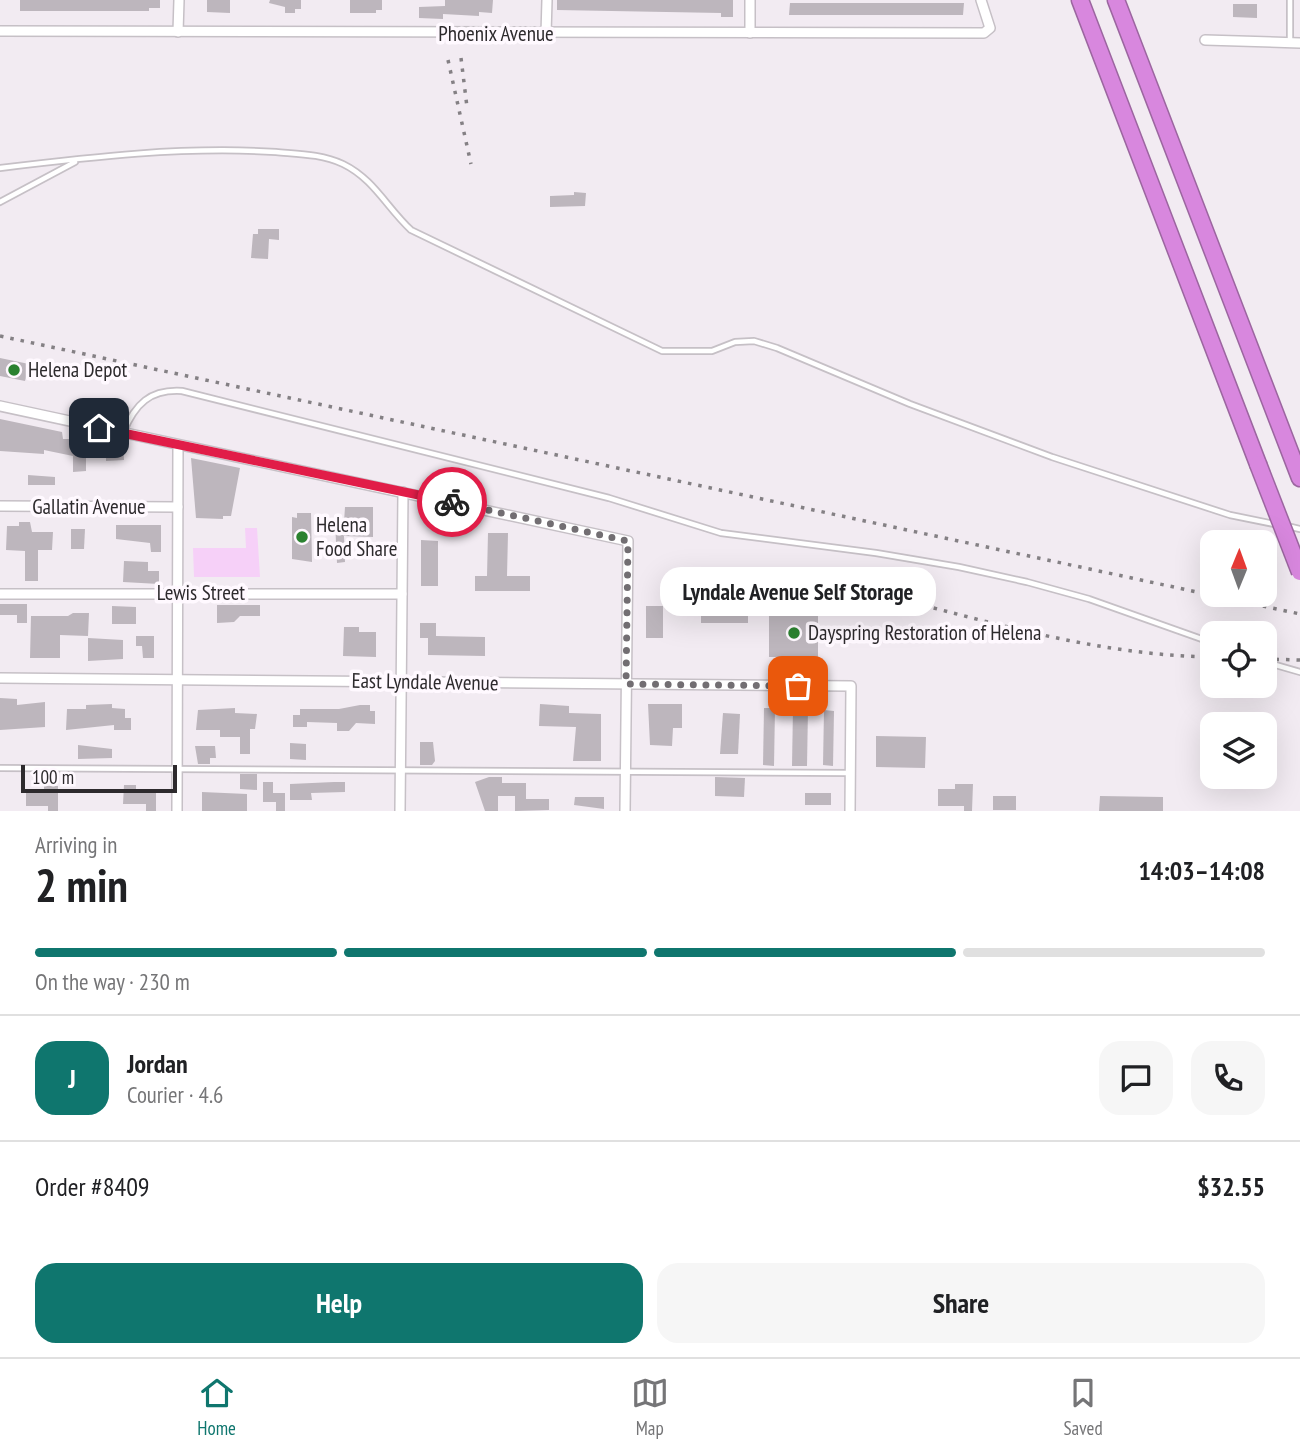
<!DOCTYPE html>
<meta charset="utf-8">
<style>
body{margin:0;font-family:"PT Sans Narrow",sans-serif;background:#f6f6f6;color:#202124;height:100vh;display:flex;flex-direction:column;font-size:26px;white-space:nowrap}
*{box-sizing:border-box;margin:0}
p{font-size:23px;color:#757577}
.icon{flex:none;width:38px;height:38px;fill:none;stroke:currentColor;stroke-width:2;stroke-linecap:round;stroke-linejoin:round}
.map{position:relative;height:811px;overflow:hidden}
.details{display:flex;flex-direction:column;background:#fff;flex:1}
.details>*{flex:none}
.needle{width:46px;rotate:1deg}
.tools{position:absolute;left:1200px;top:530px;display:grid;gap:14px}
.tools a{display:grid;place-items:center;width:77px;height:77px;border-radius:14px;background:#fff;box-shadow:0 7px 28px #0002;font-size:35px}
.scale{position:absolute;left:21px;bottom:18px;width:156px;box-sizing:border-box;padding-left:7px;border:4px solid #2d2a2d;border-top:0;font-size:19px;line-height:24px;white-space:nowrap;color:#2d2a2d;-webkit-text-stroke:5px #fff9ff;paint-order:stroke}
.pin{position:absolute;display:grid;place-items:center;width:60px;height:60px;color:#fff;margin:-30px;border-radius:14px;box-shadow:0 4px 10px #0006}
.courier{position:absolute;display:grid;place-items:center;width:70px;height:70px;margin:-35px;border:5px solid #e11d48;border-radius:50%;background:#fff;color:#222;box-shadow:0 2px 9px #0007}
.bubble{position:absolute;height:49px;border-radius:21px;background:#fff;box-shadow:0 7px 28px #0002;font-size:23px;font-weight:600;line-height:49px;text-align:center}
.summary em{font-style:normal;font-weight:600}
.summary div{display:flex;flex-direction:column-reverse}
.summary{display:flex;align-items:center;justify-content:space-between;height:119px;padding:0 35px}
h1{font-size:46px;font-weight:600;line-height:52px}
.bar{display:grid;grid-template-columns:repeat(4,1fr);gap:10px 7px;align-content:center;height:84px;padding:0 35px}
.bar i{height:9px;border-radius:5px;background:#e0e0e0}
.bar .active{background:#0f766e}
.bar p{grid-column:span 4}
.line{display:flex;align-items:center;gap:18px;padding:0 35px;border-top:2px solid #e0e0e0}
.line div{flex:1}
.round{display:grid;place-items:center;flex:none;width:74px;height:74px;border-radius:21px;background:#f6f6f6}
.cta{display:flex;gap:14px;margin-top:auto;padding:14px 35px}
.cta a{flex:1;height:80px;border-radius:21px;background:#0f766e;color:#fff;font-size:28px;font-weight:600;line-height:80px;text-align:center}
.cta a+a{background:#f6f6f6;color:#202124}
.menu{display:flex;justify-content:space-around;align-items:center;height:98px;border-top:2px solid #e0e0e0;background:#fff;font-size:19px;color:#757577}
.menu a{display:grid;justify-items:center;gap:4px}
.menu .active{color:#0f766e}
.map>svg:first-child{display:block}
</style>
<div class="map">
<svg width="1300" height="811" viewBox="0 0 1300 811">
<rect width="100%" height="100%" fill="#f2ebf2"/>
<!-- green -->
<polygon fill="#f6d0f8" points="245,528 257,528 260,577 194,577 193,548 246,548"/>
<!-- building -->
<g fill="#bdb6bd">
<polygon points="20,0 160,0 160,8 149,8 149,11 20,11"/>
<polygon points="207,0 230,0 230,13 207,12"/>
<polygon points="270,0 301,0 301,9 295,9 295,13 285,13 285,7 269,3"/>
<polygon points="350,0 382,0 382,10 376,10 376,13 350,13"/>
<polygon points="445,0 493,0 492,13 479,12 479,16 443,14 443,19 419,18 419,7 445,6"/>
<polygon points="557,0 733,0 733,17 721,17 721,13 557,10"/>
<polygon points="790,3 964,3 963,15 789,15"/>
<polygon points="1233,4 1257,4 1257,18 1233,17"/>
<polygon points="574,192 586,193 585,206 550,207 550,196 574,195"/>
<polygon points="258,229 279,229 279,240 269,239 268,259 251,258 253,234 258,234"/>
<polygon points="0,358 29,364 25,381 0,376"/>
<polygon points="0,419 62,432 63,439 86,439 86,471 73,472 73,456 44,450 44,454 0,451"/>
<polygon points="106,442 123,445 124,460 106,461"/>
<polygon points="191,458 240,468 231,516 223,516 223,519 196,518"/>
<polygon points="28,475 55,477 55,485 28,485"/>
<polygon points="345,507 373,507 373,537 344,536 345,562 337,563 335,521 344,522"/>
<polygon points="297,513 311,513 312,562 292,559 292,517 297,518"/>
<polygon points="19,522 30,522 32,532 53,532 52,550 38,550 38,581 25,581 25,551 6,550 7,526 19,526"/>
<polygon points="116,525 161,525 161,552 151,552 150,543 116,539"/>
<polygon points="71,529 85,529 84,549 71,549"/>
<polygon points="488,533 508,533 507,576 530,576 530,591 475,591 475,576 487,576"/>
<polygon points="421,540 438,541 438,586 421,586"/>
<polygon points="124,561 148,562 148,571 159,571 159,584 123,582"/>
<polygon points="800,599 800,609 818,609 818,657 769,657 769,608 781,609 781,600"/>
<polygon points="0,604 27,604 27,623 17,623 17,615 0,615"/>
<polygon points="217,605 260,605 260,616 240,616 234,622 217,623"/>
<rect x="701" y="605" width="47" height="18"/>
<polygon points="112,606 136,607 136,624 112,624"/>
<rect x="646" y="606" width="17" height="32"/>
<polygon points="73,613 89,613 88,636 60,635 60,658 30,658 31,616 68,616"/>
<polygon points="420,623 436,623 436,636 485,637 485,656 428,655 428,638 420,638"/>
<polygon points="344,627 359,627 359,632 376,632 376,657 343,656"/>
<polygon points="136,636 154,636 154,658 143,658 142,646 136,646"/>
<polygon points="88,638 123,640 123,659 88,661"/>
<polygon points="0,698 17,699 17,705 45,702 45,727 0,730"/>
<polygon points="112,704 112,708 125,709 125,718 131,718 131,730 114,730 114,725 66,730 67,709 86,709 86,705"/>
<polygon points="540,704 569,706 569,713 601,714 601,761 573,761 576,727 539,726"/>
<polygon points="648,704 682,704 682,728 673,728 672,746 650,745"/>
<polygon points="360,705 370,705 370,711 375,711 375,724 356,723 349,731 337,731 337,723 307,722 307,727 293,727 293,715 300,715 300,709 339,709"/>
<polygon points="235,708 235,713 257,714 255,729 250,729 250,754 240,754 240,737 220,737 220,730 196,730 198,710"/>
<polygon points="764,708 775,708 774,766 763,765"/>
<polygon points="793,708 808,709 807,766 792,766"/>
<polygon points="824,710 834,711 833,766 823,765"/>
<polygon points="723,713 740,714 738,754 720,754"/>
<polygon points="876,736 926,737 925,768 876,767"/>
<polygon points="420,742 433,742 435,761 432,765 420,765"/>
<polygon points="290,743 306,744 306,760 290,759"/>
<polygon points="78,745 112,749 112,758 78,759"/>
<polygon points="195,746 215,746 216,758 210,758 210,764 198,764"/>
<polygon points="240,774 257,774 257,790 240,789"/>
<polygon points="489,777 502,777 502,783 526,783 526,799 549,799 549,810 515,811 515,796 498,796 498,811 485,811 475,782"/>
<polygon points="715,777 745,778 744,797 715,796"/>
<polygon points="263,782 273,782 273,793 285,793 285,811 276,811 276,802 263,802"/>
<polygon points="334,782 345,782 345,792 311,793 312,800 290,800 290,784"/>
<polygon points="955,784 973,784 972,811 964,811 964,806 938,806 938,789 955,789"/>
<polygon points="124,785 136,785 136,793 156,793 156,811 146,811 146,804 123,804"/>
<polygon points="44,786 58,786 58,811 48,811 48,806 26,806 26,792 44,792"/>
<polygon points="202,792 247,794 247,811 202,811"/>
<rect x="805" y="793" width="26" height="12"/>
<rect x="993" y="796" width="23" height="14"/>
<polygon points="1100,796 1163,797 1163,811 1099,811"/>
<polygon points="575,797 604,797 604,809 574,805"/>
</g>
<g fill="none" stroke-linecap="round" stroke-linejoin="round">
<!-- service casing -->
<g stroke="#c6c0c6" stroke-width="8">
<g id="service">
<polyline points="1290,42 1290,0"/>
<path d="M0,168C91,157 184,146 276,152C298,154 322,154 343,164C374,179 387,208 411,230L662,351H712L735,342L754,341L777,348L910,404L1052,457L1230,515L1279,525"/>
<polyline points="0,202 75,162"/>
<path d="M123,433C135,404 150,389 182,391L609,498L721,533L876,553L959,567L1027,582L1089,599L1213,643"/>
<polyline points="1287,526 1300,529"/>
<polyline points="1265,662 1300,672"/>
<polyline points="0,768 850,773"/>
</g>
</g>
<!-- minor casing -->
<g stroke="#c6c0c6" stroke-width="12">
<g id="minor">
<polyline points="750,0 750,33"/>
<polyline points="0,31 984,33 990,28 981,0"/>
<polyline points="178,32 179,0"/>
<polyline points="546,34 547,0"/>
<polyline points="1205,40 1300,43"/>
<polyline points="0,406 628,541 625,811"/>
<polyline points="0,506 178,507"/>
<polyline points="0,594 402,594"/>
<polyline points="0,678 851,686 850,811"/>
<polyline points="177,811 178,445"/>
<polyline points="400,811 403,492"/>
</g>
</g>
<!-- motorway casing -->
<g stroke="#9c66a0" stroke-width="19">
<g id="motorway">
<polyline points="1080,0 1258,464"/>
<polyline points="1116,0 1300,478"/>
</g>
</g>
<!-- service -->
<use href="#service" stroke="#fff" stroke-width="4.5"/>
<!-- minor -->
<use href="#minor" stroke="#fff" stroke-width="9"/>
<!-- motorway -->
<use href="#motorway" stroke="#d887de" stroke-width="16"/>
<!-- rail -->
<g stroke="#848084" stroke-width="3.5" stroke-dasharray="3.5 7" stroke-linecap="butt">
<polyline points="461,58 467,107"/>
<polyline points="448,60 471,164"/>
<polyline points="0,336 1300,614"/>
<path d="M770,570C919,596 1060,655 1213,657"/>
<polyline points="1265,659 1300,660"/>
</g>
<!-- motorway-bridge casing -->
<g stroke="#9c66a0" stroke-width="19" stroke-linecap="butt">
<polyline id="motorway-bridge" points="1258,464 1300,572"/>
</g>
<!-- motorway-bridge -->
<use href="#motorway-bridge" stroke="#d887de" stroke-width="16"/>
</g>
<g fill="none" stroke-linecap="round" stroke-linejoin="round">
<!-- done -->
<polyline stroke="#726e72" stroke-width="7" stroke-dasharray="0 12.6" points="452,502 628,541 626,684 798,686"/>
<!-- route -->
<polyline stroke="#e11d48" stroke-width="9" points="99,428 452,502"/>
</g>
<!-- markers -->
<g fill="#2b8230" stroke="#fff9ff" stroke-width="2.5">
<circle cx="14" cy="370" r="7"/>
<circle cx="302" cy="537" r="7"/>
<circle cx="794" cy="633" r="7"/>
</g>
<g text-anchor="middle" stroke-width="7" stroke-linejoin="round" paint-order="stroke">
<!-- street labels -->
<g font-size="21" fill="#2d2a2d" stroke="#fff9ff">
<text x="496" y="41">Phoenix Avenue</text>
<text x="89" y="514">Gallatin Avenue</text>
<text x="201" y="600">Lewis Street</text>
<text transform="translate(425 682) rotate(1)" y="7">East Lyndale Avenue</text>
</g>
<!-- poi labels -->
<g font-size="21" fill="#2d2a2d" stroke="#fff9ff" text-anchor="start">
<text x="28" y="377">Helena Depot</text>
<text x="316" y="532">Helena<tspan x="316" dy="24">Food Share</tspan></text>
<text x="808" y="640">Dayspring Restoration of Helena</text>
</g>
</g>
</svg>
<div class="tools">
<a><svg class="needle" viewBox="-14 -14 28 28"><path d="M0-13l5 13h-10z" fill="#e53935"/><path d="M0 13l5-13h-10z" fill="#757577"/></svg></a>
<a><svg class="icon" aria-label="locate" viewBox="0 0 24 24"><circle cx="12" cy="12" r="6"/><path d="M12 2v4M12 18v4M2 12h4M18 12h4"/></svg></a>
<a><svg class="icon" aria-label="layers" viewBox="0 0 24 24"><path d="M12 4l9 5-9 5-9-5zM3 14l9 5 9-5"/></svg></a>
</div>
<div class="scale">100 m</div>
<div class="pin" style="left:798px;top:686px;background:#ea580c"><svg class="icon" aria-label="bag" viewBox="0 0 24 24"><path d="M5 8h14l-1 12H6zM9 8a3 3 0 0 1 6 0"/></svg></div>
<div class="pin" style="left:99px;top:428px;background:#1f2937"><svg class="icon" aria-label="home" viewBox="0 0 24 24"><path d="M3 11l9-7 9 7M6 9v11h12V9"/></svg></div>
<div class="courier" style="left:452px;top:502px"><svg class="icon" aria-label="bike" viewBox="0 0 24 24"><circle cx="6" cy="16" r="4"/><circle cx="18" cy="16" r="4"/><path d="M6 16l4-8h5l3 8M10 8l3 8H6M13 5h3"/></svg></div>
<div class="bubble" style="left:660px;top:567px;width:276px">Lyndale Avenue Self Storage</div>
</div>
<section class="details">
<div class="summary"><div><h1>2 min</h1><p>Arriving in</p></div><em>14:03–14:08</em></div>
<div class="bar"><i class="active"></i><i class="active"></i><i class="active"></i><i></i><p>On the way · 230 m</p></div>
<div class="line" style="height:126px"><b class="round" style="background:#0f766e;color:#fff">J</b><div><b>Jordan</b><p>Courier · 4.6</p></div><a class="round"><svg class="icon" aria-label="chat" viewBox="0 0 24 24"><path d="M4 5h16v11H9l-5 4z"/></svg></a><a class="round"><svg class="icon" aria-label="phone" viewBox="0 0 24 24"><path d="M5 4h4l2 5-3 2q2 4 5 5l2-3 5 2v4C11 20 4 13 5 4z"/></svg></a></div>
<div class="line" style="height:91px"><div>Order #8409</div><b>$32.55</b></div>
<div class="cta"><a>Help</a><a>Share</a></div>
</section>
<nav class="menu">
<a class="active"><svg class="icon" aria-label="home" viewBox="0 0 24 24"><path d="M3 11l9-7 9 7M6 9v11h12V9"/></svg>Home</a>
<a><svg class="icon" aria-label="map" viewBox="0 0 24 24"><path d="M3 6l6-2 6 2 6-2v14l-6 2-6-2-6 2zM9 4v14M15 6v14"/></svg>Map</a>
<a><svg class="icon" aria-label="saved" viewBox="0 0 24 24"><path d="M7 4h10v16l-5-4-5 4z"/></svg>Saved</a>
</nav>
